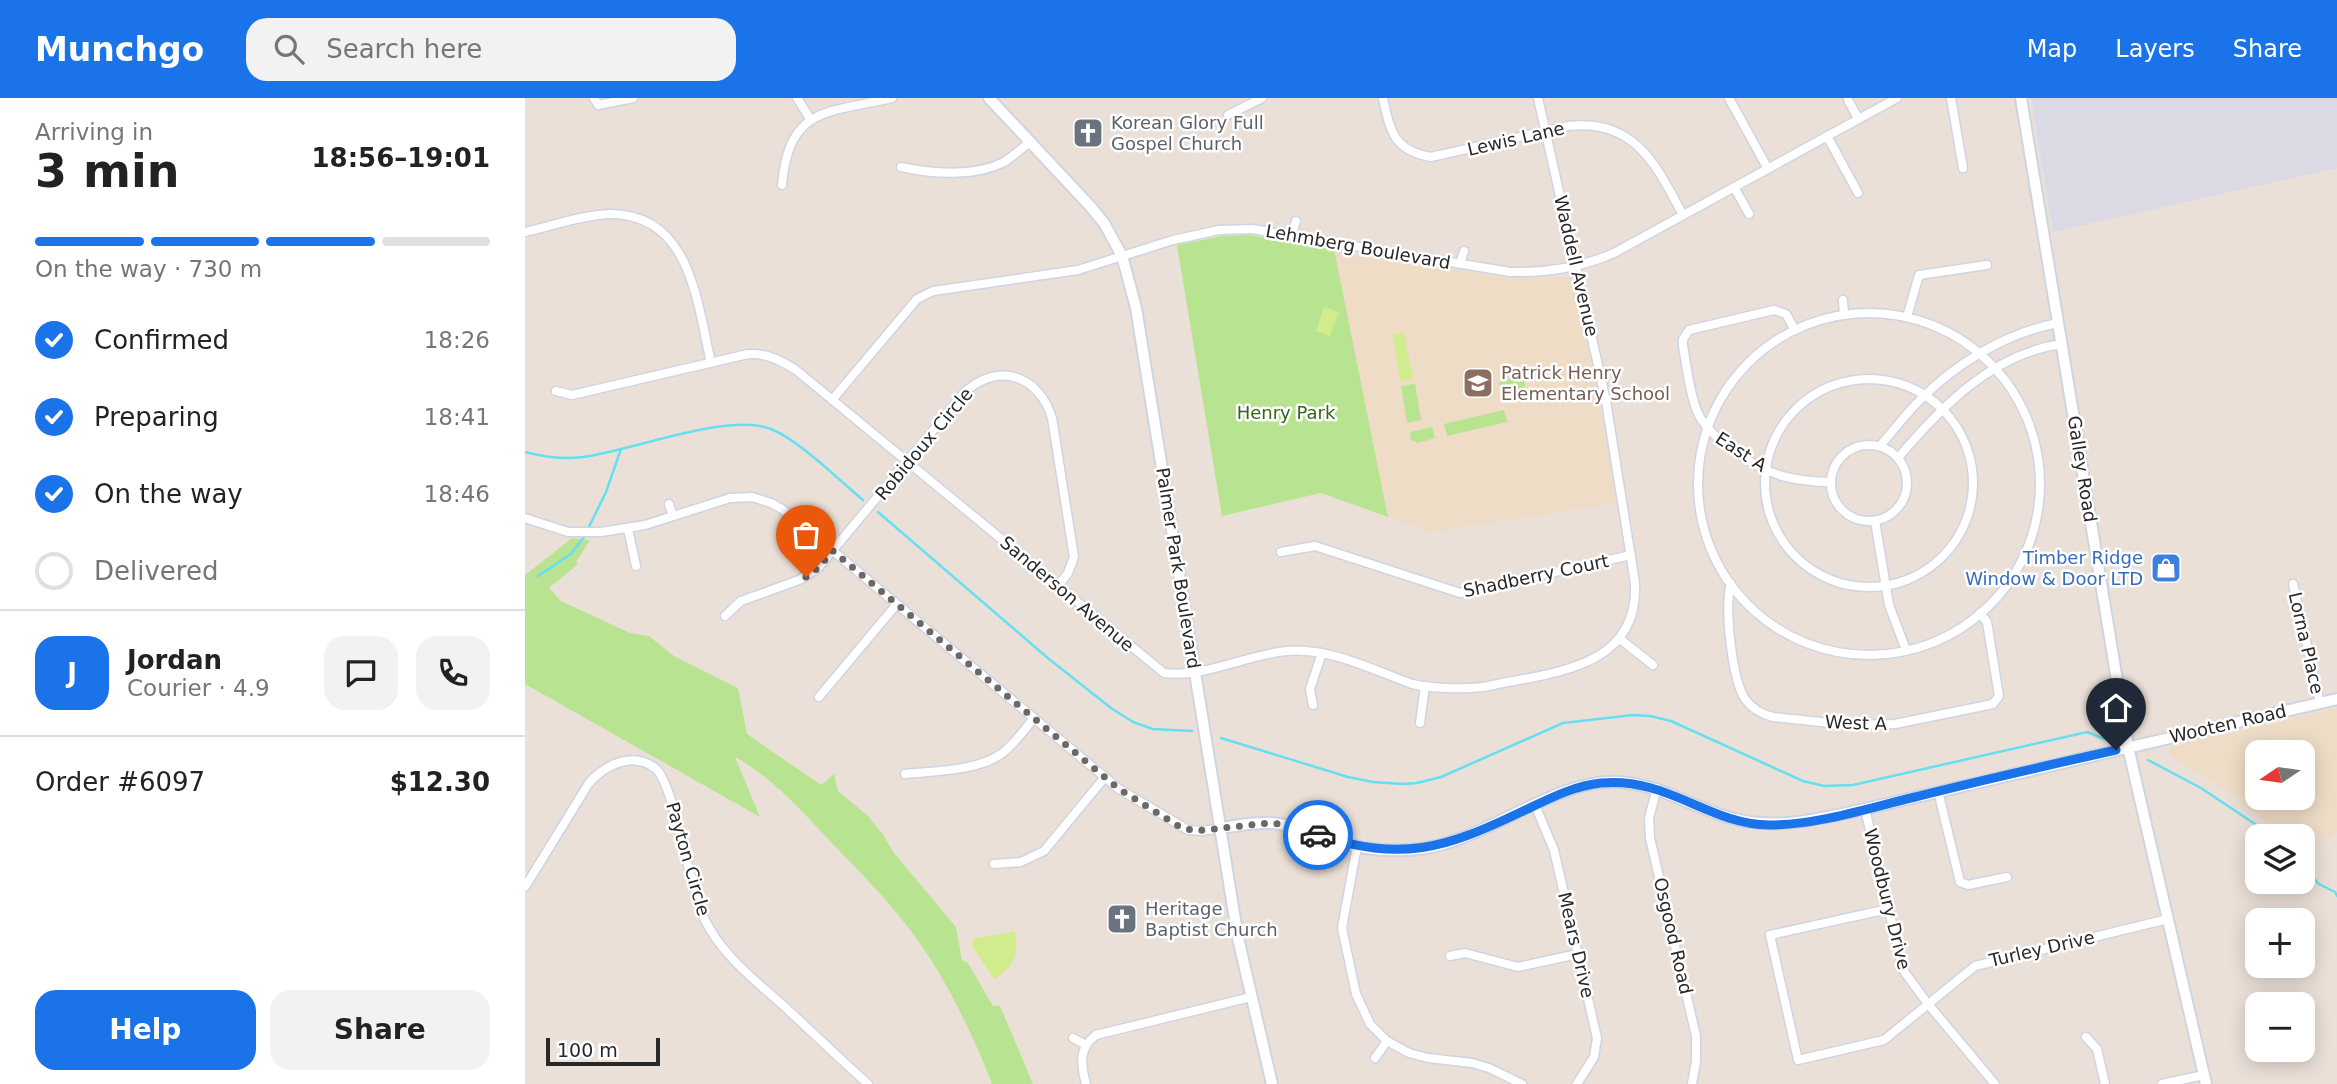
<!DOCTYPE html>
<meta charset="utf-8">
<style>
body{margin:0;font-family:"DejaVu Sans",sans-serif;background:#f2f2f2;color:#222;height:100vh;display:flex;flex-direction:column;font-size:26px;white-space:nowrap}
*{box-sizing:border-box;margin:0}
p{font-size:23px;color:#767676}
.icon{flex:none;width:38px;height:38px;fill:none;stroke:currentColor;stroke-width:2;stroke-linecap:round;stroke-linejoin:round}
.map{position:relative;flex:1;overflow:hidden}
.sheet{display:flex;flex-direction:column;background:#fff;width:525px}
.sheet>*{flex:none}
.needle{width:46px;rotate:257deg}
.controls{position:absolute;left:1720px;top:642px;display:grid;gap:14px}
.controls a{display:grid;place-items:center;width:70px;height:70px;border-radius:14px;background:#fff;box-shadow:0 4px 18px #0003;font-size:35px}
.scale{position:absolute;left:21px;bottom:18px;width:114px;box-sizing:border-box;padding-left:7px;border:4px solid #282828;border-top:0;font-size:19px;line-height:24px;white-space:nowrap;color:#282828;-webkit-text-stroke:5px #fff;paint-order:stroke}
.pin{position:absolute;display:grid;place-items:center;width:60px;height:60px;color:#fff;margin:-72px -30px;border-radius:50% 50% 50% 0;rotate:-45deg;box-shadow:0 0 7px #0007}
.pin .icon{rotate:45deg}
.courier{position:absolute;display:grid;place-items:center;width:70px;height:70px;margin:-35px;border:5px solid #1a73e8;border-radius:50%;background:#fff;color:#222;box-shadow:0 2px 9px #0007}
.head em{font-style:normal;font-weight:600}
.head div{display:flex;flex-direction:column-reverse}
.head{display:flex;align-items:center;justify-content:space-between;height:119px;padding:0 35px}
h1{font-size:46px;font-weight:600;line-height:52px}
.bar{display:grid;grid-template-columns:repeat(4,1fr);gap:10px 7px;align-content:center;height:84px;padding:0 35px}
.bar i{height:9px;border-radius:5px;background:#e0e0e0}
.bar .selected{background:#1a73e8}
.bar p{grid-column:span 4}
.line{display:flex;align-items:center;gap:18px;padding:0 35px;border-top:2px solid #e0e0e0}
.line div{flex:1}
.round{display:grid;place-items:center;flex:none;width:74px;height:74px;border-radius:21px;background:#f2f2f2}
ol{padding:0 35px;list-style:none}
li{display:flex;align-items:center;gap:21px;height:77px}
li p{margin-inline-start:auto}
li .icon{padding:7px;border-radius:50%;background:#1a73e8;color:#fff;stroke-width:4}
li:last-child{color:#767676}
li i{width:38px;height:38px;border:4px solid #e0e0e0;border-radius:50%}
.button{display:flex;gap:14px;margin-top:auto;padding:14px 35px}
.button a{flex:1;height:80px;border-radius:21px;background:#1a73e8;color:#fff;font-size:28px;font-weight:600;line-height:80px;text-align:center}
.button a+a{background:#f2f2f2;color:#222}
header{display:flex;align-items:center;gap:42px;box-sizing:border-box;height:98px;padding:0 35px;background:#1a73e8;color:#fff}
header strong{font-size:33px}
nav{display:flex;gap:38px;margin-inline-start:auto;font-size:24px}
.search{width:490px;height:63px;background:#f2f2f2;display:flex;align-items:center;gap:18px;box-sizing:border-box;padding:0 24px;border-radius:21px;color:#767676;font-size:26px}
main{display:flex;flex:1;min-height:0}
.map>svg:first-child{display:block}
</style>
<header>
<strong>Munchgo</strong>
<div class="search"><svg class="icon" aria-label="search" viewBox="0 0 24 24"><circle cx="10" cy="10" r="6"/><path d="M15 15l6 6"/></svg>Search here</div>
<nav><a>Map</a><a>Layers</a><a>Share</a></nav>
</header>
<main>
<section class="sheet">
<div class="head"><div><h1>3 min</h1><p>Arriving in</p></div><em>18:56–19:01</em></div>
<div class="bar"><i class="selected"></i><i class="selected"></i><i class="selected"></i><i></i><p>On the way · 730 m</p></div>
<ol>
<li><svg class="icon" aria-label="check" viewBox="0 0 24 24"><path d="M5 12l5 5 9-10"/></svg>Confirmed<p>18:26</p></li>
<li><svg class="icon" aria-label="check" viewBox="0 0 24 24"><path d="M5 12l5 5 9-10"/></svg>Preparing<p>18:41</p></li>
<li><svg class="icon" aria-label="check" viewBox="0 0 24 24"><path d="M5 12l5 5 9-10"/></svg>On the way<p>18:46</p></li>
<li><i></i>Delivered</li>
</ol>
<div class="line" style="height:126px"><b class="round" style="background:#1a73e8;color:#fff">J</b><div><b>Jordan</b><p>Courier · 4.9</p></div><a class="round"><svg class="icon" aria-label="chat" viewBox="0 0 24 24"><path d="M4 5h16v11H9l-5 4z"/></svg></a><a class="round"><svg class="icon" aria-label="phone" viewBox="0 0 24 24"><path d="M5 4h4l2 5-3 2q2 4 5 5l2-3 5 2v4C11 20 4 13 5 4z"/></svg></a></div>
<div class="line" style="height:91px"><div>Order #6097</div><b>$12.30</b></div>
<div class="button"><a>Help</a><a>Share</a></div>
</section>
<div class="map">
<svg width="1812" height="986" viewBox="0 0 1812 986">
<rect width="100%" height="100%" fill="#ebe0d8"/>
<!-- industrial -->
<polygon fill="#dbd9e3" points="1506,0 1812,0 1812,70 1528,134"/>
<!-- education -->
<g fill="#eedcc6" fill-rule="evenodd">
<polygon points="809,151 989,181 1046,179 1075,306 1092,405 908,434 863,419"/>
<path d="M1812,610V734L1778,750V738H1759L1709,698L1646,658L1643,650ZM1732,654H1778V700H1732Z"/>
</g>
<!-- green -->
<g fill="#b8e492">
<polygon points="724,137 809,151 863,419 796,395 697,418 652,147 697,138"/>
<polygon points="997,278 1001,291 997,293 997,298 979,302 974,284"/>
<polygon points="890,286 896,322 882,325 876,288"/>
<polygon points="979,312 982,324 922,338 919,326"/>
<polygon points="907,329 910,340 893,345 886,342 885,334"/>
<path d="M47,440L65,442L51,464L53,466L24,490L36,503L105,535L124,538L149,558L213,590L222,636L296,687L309,676L313,693L342,717L357,735L369,755L431,829L437,862L443,865L468,908H475L508,986H467C451,944 430,900 406,862C378,817 339,778 302,740C275,711 245,678 210,659L235,719L0,586V477Z"/>
</g>
<!-- pitch -->
<g fill="#d0ec8d">
<polygon points="799,209 814,214 805,238 791,233"/>
<polygon points="879,234 888,281 875,283 868,237"/>
<path d="M490,833C494,856 489,870 469,881L447,848L448,841Z"/>
</g>
<g fill="none" stroke-linecap="round" stroke-linejoin="round">
<!-- stream -->
<g stroke="#66dff2" stroke-width="2.5">
<path d="M0,354C19,359 38,362 58,359C106,353 203,314 246,331C275,343 313,381 338,402"/>
<polyline points="353,414 524,561 586,610 608,624 628,631 667,633"/>
<polyline points="63,431 81,394 96,351"/>
<polyline points="13,478 46,456 59,439"/>
<polyline points="696,640 823,679 848,684 878,686 892,685 916,679 1038,625 1108,617 1125,618 1146,623 1278,683 1299,688 1328,687 1562,634 1582,642"/>
<polyline points="1623,662 1676,690 1748,738"/>
<polyline points="1778,769 1794,786 1810,794 1812,798"/>
</g>
<!-- street casing -->
<g stroke="#ced4e2" stroke-width="11">
<g id="street">
<polyline points="69,0 73,7 108,0"/>
<polyline points="272,0 286,22"/>
<path d="M858,0C865,33 869,53 906,59L1043,28C1110,20 1131,67 1158,117"/>
<polyline points="1204,0 1243,71"/>
<polyline points="1426,0 1438,70"/>
<polyline points="1323,2 1333,20"/>
<polyline points="703,17 737,0"/>
<polyline points="1302,38 1333,95"/>
<path d="M376,69C408,76 450,79 479,64C489,58 497,50 506,43"/>
<path d="M257,87C264,9 301,15 367,0"/>
<polyline points="1209,89 1224,116"/>
<path d="M0,134C27,128 57,117 84,116C166,115 172,205 186,265"/>
<polyline points="767,137 771,123"/>
<polyline points="935,166 939,153"/>
<polyline points="1318,202 1319,216"/>
<circle cx="1344" cy="386" r="171"/>
<polyline points="1382,219 1394,177 1462,167"/>
<path d="M1270,232L1261,216L1249,212L1164,232L1158,241V248C1162,270 1164,293 1172,313C1183,340 1230,370 1257,378C1273,382 1290,384 1306,384"/>
<circle cx="1344" cy="385" r="104"/>
<path d="M31,293L47,297L223,256C241,255 255,262 271,272L639,575C679,580 721,557 761,553C804,549 848,572 887,586C910,591 935,591 959,589C1024,574 1114,573 1110,485L1081,303L1013,0"/>
<path d="M307,302L392,201L408,193L553,172L648,142L694,132L727,131L985,174C1022,175 1055,170 1089,155L1372,0"/>
<circle cx="1344" cy="385" r="38"/>
<path d="M1355,348C1368,333 1380,317 1394,303C1431,265 1481,235 1533,225"/>
<path d="M1373,360C1416,309 1467,256 1536,246"/>
<polyline points="144,406 148,418"/>
<polyline points="0,420 43,434 76,434 120,427 205,400 227,399 246,405 257,411 308,453 594,691 663,732 677,733 696,730"/>
<polyline points="1350,423 1364,507 1381,552"/>
<polyline points="103,431 111,468"/>
<polyline points="756,454 790,448 935,495 1106,457"/>
<path d="M1206,486C1199,509 1207,581 1220,601C1227,611 1236,616 1248,619L1324,627L1370,626L1468,606L1474,598L1462,524L1455,515"/>
<polyline points="1768,486 1795,605"/>
<path d="M200,518L216,503L274,482L293,470L440,294C474,263 514,278 527,320L549,459L543,475L533,488"/>
<polyline points="1095,541 1128,567"/>
<polyline points="294,599 371,507"/>
<polyline points="788,607 785,591 797,555"/>
<polyline points="895,625 900,588"/>
<path d="M380,676C408,673 453,673 476,656C489,647 499,632 509,620"/>
<polyline points="1132,690 1124,720 1125,740 1171,938 1171,963 1167,986"/>
<polyline points="1413,693 1435,784 1443,787 1482,779"/>
<polyline points="1010,707 1029,752 1072,940 1069,959 1052,986"/>
<polyline points="1340,711 1378,872 1403,906 1470,986"/>
<polyline points="832,748 817,830 831,896 845,926 862,943 884,955 903,960 947,965 964,970 997,986"/>
<polyline points="469,766 496,764 519,753 580,679"/>
<path d="M0,789L64,685C80,667 107,653 130,670C149,684 164,790 179,820C197,858 230,882 261,910C288,935 315,961 343,986"/>
<polyline points="1363,811 1245,837 1273,962 1359,942 1450,868 1643,821"/>
<polyline points="925,858 940,855 993,869 1053,856"/>
<polyline points="1561,939 1572,951 1580,986"/>
<polyline points="548,940 561,947"/>
<polyline points="850,960 862,943"/>
<path d="M561,986C556,967 553,950 571,937L726,899"/>
<polyline points="1637,986 1679,977"/>
</g>
</g>
<!-- secondary casing -->
<g stroke="#ced4e2" stroke-width="14">
<g id="secondary">
<polyline points="464,0 565,108 579,125 597,158 611,210 713,840 747,986"/>
<polyline points="1496,0 1603,649 1681,986"/>
<path d="M696,730C715,727 734,723 754,726C774,729 795,738 815,744C840,752 867,754 894,751C963,743 1029,680 1094,684C1135,687 1162,706 1199,718C1247,734 1293,721 1340,711L1812,601"/>
</g>
</g>
<!-- street -->
<use href="#street" stroke="#fff" stroke-width="8"/>
<!-- secondary -->
<use href="#secondary" stroke="#fff" stroke-width="10"/>
</g>
<g fill="none" stroke-linecap="round" stroke-linejoin="round">
<!-- done -->
<polyline stroke="#6c6866" stroke-width="7" stroke-dasharray="0 12.6" points="281,479 293,470 308,453 594,691 655,729 670,733 743,725 757,726 793,737"/>
<!-- route -->
<path stroke="#1a73e8" stroke-width="9" d="M793,737C877,764 919,751 996,714C1022,702 1047,688 1076,685C1143,679 1183,726 1244,727C1293,727 1343,710 1390,699C1457,682 1524,667 1591,652"/>
</g>
<!-- icons -->
<defs>
<g id="church-square" transform="scale(1.575)"><rect x="-9" y="-9" width="18" height="18" rx="4" fill="#6b7280" stroke="#fff"/><path d="M-1.2-6h2.4v3.5h3.3v2.4h-3.3V6h-2.4V-.1h-3.3v-2.4h3.3Z" fill="#fff"/></g>
<g id="school-square" transform="scale(1.575)"><rect x="-9" y="-9" width="18" height="18" rx="4" fill="#8d6e63" stroke="#fff"/><path d="M0-5L7-2L0 1L-7-2ZM-4 1L0 2.5L4 1V4Q0 6-4 4Z" fill="#fff"/></g>
<g id="shop-square" transform="scale(1.575)"><rect x="-9" y="-9" width="18" height="18" rx="4" fill="#3f7fe0" stroke="#fff"/><path d="M-5-2.5h2.3a2.7 3.5 0 0 1 5.4 0H5L5.5 6h-11ZM-1.5-2.5h3a1.5 2.3 0 0 0-3 0Z" fill="#fff"/></g>
</defs>
<g fill-rule="evenodd">
<use href="#church-square" x="563" y="35"/>
<use href="#school-square" x="953" y="285"/>
<use href="#shop-square" x="1641" y="470"/>
<use href="#church-square" x="597" y="821"/>
</g>
<g text-anchor="middle" stroke-width="5" stroke-linejoin="round" paint-order="stroke">
<!-- worship labels -->
<g font-size="18" fill="#5b616d" stroke="#fff" text-anchor="start">
<text x="586" y="31">Korean Glory Full<tspan x="586" dy="21">Gospel Church</tspan></text>
<text x="620" y="817">Heritage<tspan x="620" dy="21">Baptist Church</tspan></text>
</g>
<!-- street labels -->
<g font-size="18" fill="#282828" stroke="#fff">
<text transform="translate(991 41) rotate(-13)" y="6">Lewis Lane</text>
<text transform="translate(833 149) rotate(10)" y="6">Lehmberg Boulevard</text>
<text transform="translate(1051 168) rotate(77)" y="6">Waddell Avenue</text>
<text transform="translate(399 346) rotate(-50)" y="6">Robidoux Circle</text>
<text transform="translate(1216 354) rotate(33)" y="6">East A</text>
<text transform="translate(1557 371) rotate(81)" y="6">Galley Road</text>
<text transform="translate(653 470) rotate(81)" y="6">Palmer Park Boulevard</text>
<text transform="translate(1011 478) rotate(-12)" y="6">Shadberry Court</text>
<text transform="translate(542 496) rotate(40)" y="6">Sanderson Avenue</text>
<text transform="translate(1781 545) rotate(77)" y="6">Lorna Place</text>
<text transform="translate(1331 625) rotate(2)" y="6">West A</text>
<text transform="translate(1703 626) rotate(-13)" y="6">Wooten Road</text>
<text transform="translate(163 761) rotate(74)" y="6">Payton Circle</text>
<text transform="translate(1362 801) rotate(76)" y="6">Woodbury Drive</text>
<text transform="translate(1148 838) rotate(77)" y="6">Osgood Road</text>
<text transform="translate(1051 847) rotate(77)" y="6">Mears Drive</text>
<text transform="translate(1517 851) rotate(-13)" y="6">Turley Drive</text>
</g>
<!-- education labels -->
<g font-size="18" fill="#785e54" stroke="#fff" text-anchor="start">
<text x="976" y="281">Patrick Henry<tspan x="976" dy="21">Elementary School</tspan></text>
</g>
<!-- park labels -->
<g font-size="18" fill="#316517" stroke="#fff">
<text x="761" y="321">Henry Park</text>
</g>
<!-- shop labels -->
<g font-size="18" fill="#366cbe" stroke="#fff" text-anchor="end">
<text x="1618" y="466">Timber Ridge<tspan x="1618" dy="21">Window &amp; Door LTD</tspan></text>
</g>
</g>
</svg>
<div class="controls">
<a><svg class="needle" viewBox="-14 -14 28 28"><path d="M0-13l5 13h-10z" fill="#e53935"/><path d="M0 13l5-13h-10z" fill="#767676"/></svg></a>
<a><svg class="icon" aria-label="layers" viewBox="0 0 24 24"><path d="M12 4l9 5-9 5-9-5zM3 14l9 5 9-5"/></svg></a>
<a>+</a>
<a>−</a>
</div>
<div class="scale">100 m</div>
<div class="pin" style="left:281px;top:479px;background:#ea580c"><svg class="icon" aria-label="bag" viewBox="0 0 24 24"><path d="M5 8h14l-1 12H6zM9 8a3 3 0 0 1 6 0"/></svg></div>
<div class="pin" style="left:1591px;top:652px;background:#1f2937"><svg class="icon" aria-label="home" viewBox="0 0 24 24"><path d="M3 11l9-7 9 7M6 9v11h12V9"/></svg></div>
<div class="courier" style="left:793px;top:737px"><svg class="icon" aria-label="car" viewBox="0 0 24 24"><path d="M5 17H2v-5l4-1 3-4h7l3 4 3 1v5h-3M9 17h6M6 11h13"/><circle cx="7" cy="17" r="2"/><circle cx="17" cy="17" r="2"/></svg></div>
</div>
</main>
